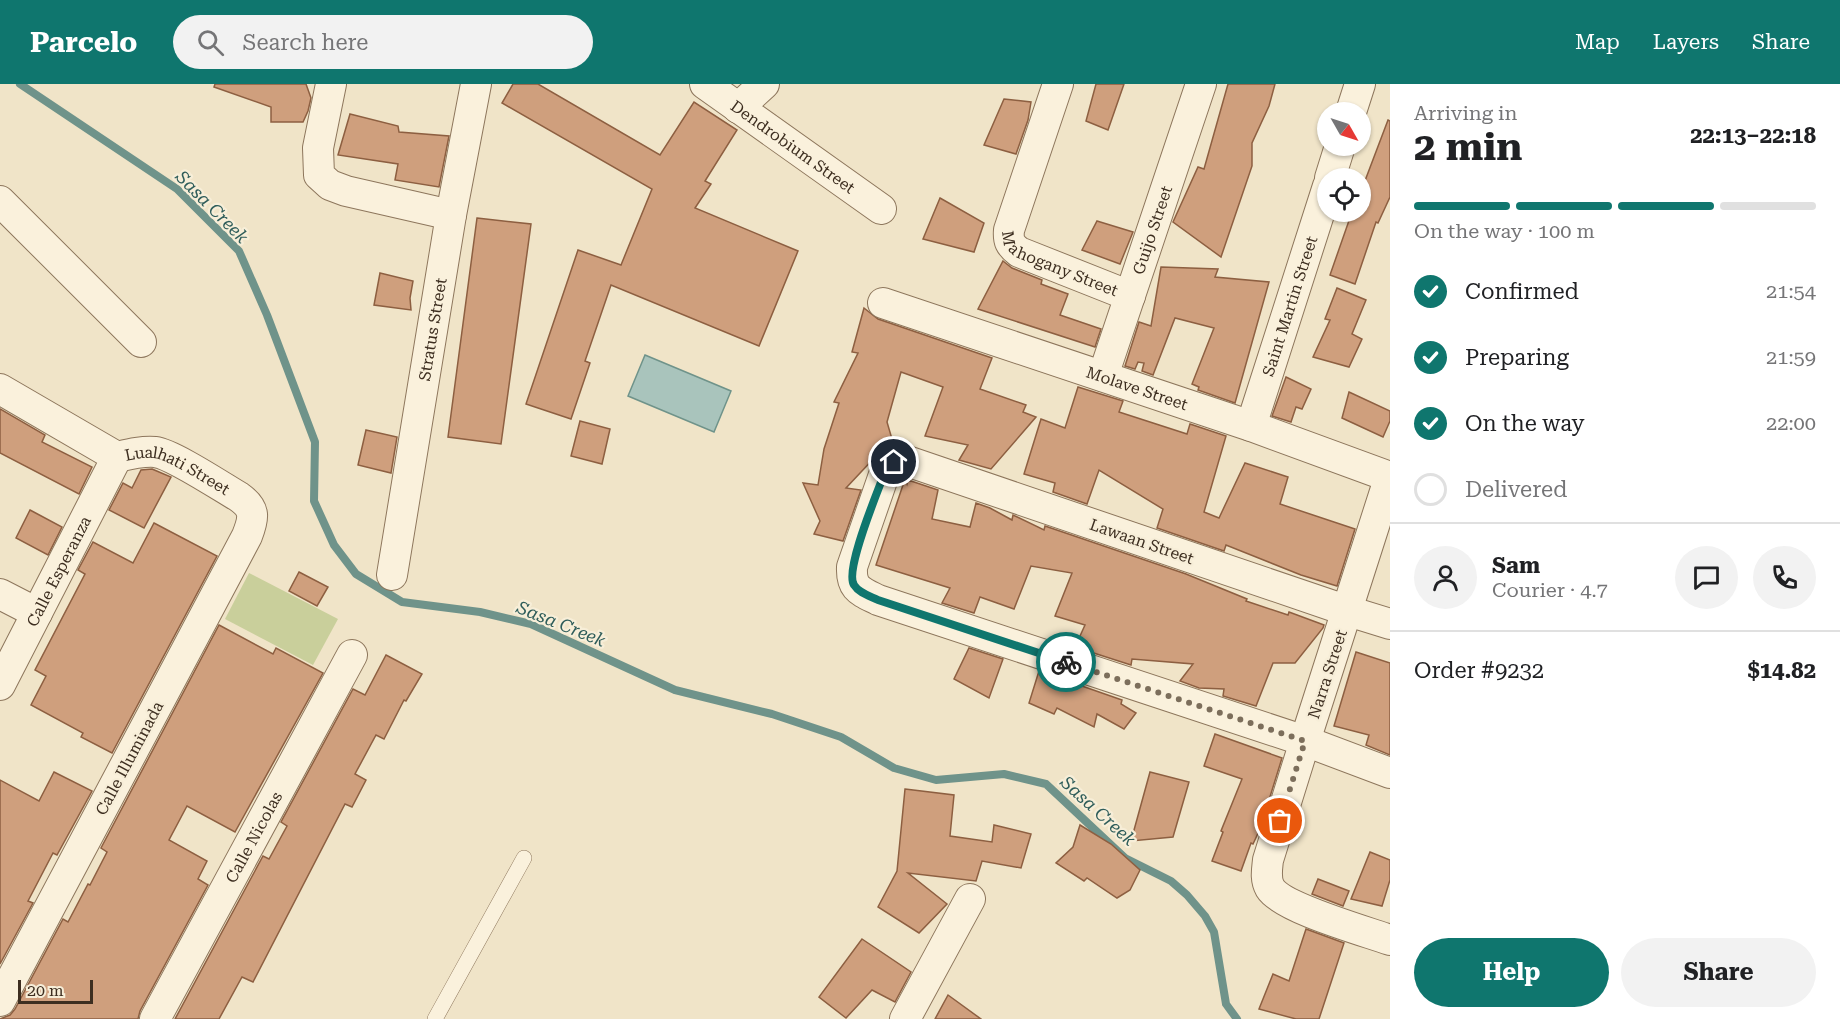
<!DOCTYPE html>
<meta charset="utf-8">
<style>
body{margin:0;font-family:"Roboto Serif",serif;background:#f2f2f2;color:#202124;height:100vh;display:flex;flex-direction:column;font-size:22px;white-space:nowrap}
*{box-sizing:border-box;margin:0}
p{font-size:20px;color:#757577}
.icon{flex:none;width:33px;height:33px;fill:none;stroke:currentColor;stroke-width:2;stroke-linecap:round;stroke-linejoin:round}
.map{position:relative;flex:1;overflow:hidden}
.details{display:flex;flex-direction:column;background:#fff;width:450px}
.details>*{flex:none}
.needle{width:39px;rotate:129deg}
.tools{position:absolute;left:1317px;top:18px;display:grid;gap:12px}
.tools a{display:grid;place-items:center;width:54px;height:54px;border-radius:50%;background:#fff;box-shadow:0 2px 4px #0004;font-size:30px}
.scale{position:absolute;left:18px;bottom:15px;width:75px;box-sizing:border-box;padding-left:6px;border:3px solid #3d2e20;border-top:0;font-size:16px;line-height:21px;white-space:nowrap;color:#3d2e20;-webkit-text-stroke:4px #f7eed8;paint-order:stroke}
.pin{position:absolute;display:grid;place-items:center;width:51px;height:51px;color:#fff;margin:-26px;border:3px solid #fff;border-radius:50%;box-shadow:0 2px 6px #0007}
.courier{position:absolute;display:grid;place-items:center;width:60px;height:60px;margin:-30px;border:4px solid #0f766e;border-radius:50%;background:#fff;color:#222;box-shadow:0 2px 8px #0007}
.headline em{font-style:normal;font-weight:700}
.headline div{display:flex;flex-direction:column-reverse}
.headline{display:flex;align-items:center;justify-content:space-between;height:102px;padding:0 24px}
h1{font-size:39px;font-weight:700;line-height:45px}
.bar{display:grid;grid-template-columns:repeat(4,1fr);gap:9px 6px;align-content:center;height:72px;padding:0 24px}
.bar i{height:8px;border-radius:4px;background:#e0e0e0}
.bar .current{background:#0f766e}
.bar p{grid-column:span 4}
.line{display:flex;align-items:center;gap:15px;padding:0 24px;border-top:2px solid #e0e0e0}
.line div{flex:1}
.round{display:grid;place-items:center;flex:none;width:63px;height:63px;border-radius:32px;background:#f2f2f2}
ol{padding:0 24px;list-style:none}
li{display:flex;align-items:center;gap:18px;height:66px}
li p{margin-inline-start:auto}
li .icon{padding:6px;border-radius:50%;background:#0f766e;color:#fff;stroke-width:4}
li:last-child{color:#757577}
li i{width:33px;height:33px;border:3px solid #e0e0e0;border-radius:50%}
.primary-button{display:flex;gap:12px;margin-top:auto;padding:12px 24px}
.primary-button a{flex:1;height:69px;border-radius:36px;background:#0f766e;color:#fff;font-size:24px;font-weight:700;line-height:69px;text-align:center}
.primary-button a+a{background:#f2f2f2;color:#202124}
header{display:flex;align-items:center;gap:36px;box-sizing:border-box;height:84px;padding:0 30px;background:#0f766e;color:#fff}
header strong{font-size:28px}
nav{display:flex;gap:33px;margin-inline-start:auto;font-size:21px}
.search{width:420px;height:54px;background:#f2f2f2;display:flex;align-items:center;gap:15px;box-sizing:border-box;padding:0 21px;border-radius:33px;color:#757577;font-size:22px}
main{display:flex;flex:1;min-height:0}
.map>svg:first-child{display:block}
</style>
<header>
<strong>Parcelo</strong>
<div class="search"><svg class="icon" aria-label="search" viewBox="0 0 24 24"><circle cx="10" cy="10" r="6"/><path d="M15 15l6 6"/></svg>Search here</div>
<nav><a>Map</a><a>Layers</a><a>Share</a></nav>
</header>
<main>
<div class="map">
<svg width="1390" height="935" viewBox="0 0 1390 935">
<rect width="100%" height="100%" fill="#f0e4c8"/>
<!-- green -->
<polygon fill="#c9cf9b" points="249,489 338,535 313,581 225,535"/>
<!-- water -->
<polygon fill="#a9c4bc" stroke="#6f938a" stroke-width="1.5" points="645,271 731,307 714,348 628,312"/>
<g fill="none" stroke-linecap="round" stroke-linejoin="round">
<!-- stream -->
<polyline stroke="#6f938a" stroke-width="8" points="20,0 177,105 239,167 267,231 315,358 314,417 334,461 356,490 402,518 480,528 531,540 675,606 772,630 841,653 894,684 936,696 1004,690 1046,700 1125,774 1171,797 1187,811 1205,832 1214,848 1226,920 1237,935"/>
</g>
<!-- building -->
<g fill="#cf9f7d" stroke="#8d5f41" stroke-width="1.5">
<polygon points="215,0 306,0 311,14 308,27 303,38 271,38 271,23 214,3"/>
<polygon points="513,0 538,0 660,71 694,18 737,46 705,97 711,100 695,124 798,167 759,262 611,201 585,277 590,279 571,335 526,320 578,166 621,181 652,105 502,19"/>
<polygon points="1096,0 1124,0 1108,46 1086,37"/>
<polygon points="1228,0 1275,0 1269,22 1252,59 1252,82 1221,173 1173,138 1198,83 1204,85"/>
<polygon points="1004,15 1031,18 1028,36 1016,70 984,61"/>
<polygon points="350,30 398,42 399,48 449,52 439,103 395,96 398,80 338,71"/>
<polygon points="1388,36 1390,37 1390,113 1378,139 1376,138 1355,200 1330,191 1352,128 1360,128 1360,110"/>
<polygon points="940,114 984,139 974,168 923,155"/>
<polygon points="477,134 531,140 501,360 448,353"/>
<polygon points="1097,137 1133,148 1120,180 1082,166"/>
<polygon points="1003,177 1012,184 1042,196 1041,200 1068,210 1060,231 1101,245 1095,263 978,225"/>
<polygon points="1161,183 1218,185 1215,193 1269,198 1235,319 1198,306 1199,303 1192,300 1214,244 1175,234 1153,291 1142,287 1144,279 1138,278 1135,285 1125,282 1139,238 1151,242"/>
<polygon points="380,189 413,197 410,214 411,226 374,221"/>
<polygon points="1337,204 1366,216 1352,250 1362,255 1349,283 1313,273 1330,236 1325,235"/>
<polygon points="864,224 878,235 992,274 980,305 1026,321 1023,328 1036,333 991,385 959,376 968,361 925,352 943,303 901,288 887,338 892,355 846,404 861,406 843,457 814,450 820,437 803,399 818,401 824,365 839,319 834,318 858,269 852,268"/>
<polygon points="1286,293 1311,305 1302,325 1296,323 1291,338 1272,332"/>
<polygon points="1078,303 1123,317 1119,328 1187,350 1190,340 1226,352 1204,428 1219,434 1245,379 1288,393 1280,420 1355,445 1337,502 1301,491 1226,461 1224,467 1157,444 1163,425 1099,386 1087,420 1053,408 1055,399 1024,390 1041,335 1065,344"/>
<polygon points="1349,308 1390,327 1390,337 1383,353 1342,334"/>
<polygon points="0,325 45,351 42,358 92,383 79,410 0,369"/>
<polygon points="580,337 610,345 602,380 571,372"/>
<polygon points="366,346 397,353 391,389 358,381"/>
<polygon points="152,385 171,393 144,444 109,426 123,399 132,404 141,386"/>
<polygon points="905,395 907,400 908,396 938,406 932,435 970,443 976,419 990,424 1012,436 1013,431 1044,446 1045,442 1186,490 1247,515 1246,517 1288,531 1289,528 1324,541 1323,544 1295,579 1273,579 1256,622 1223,612 1224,605 1199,604 1180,597 1193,580 1132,575 1131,581 1075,563 1085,541 1055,532 1072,489 1031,482 1014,525 980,513 974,529 942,519 950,504 876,481"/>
<polygon points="30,426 62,443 48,471 16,454"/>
<polygon points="154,439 217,472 112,669 81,653 83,649 31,621 46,592 35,586 85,490 78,486 93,458 133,479"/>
<polygon points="299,488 328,503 317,522 289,507"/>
<polygon points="219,541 273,570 276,564 323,589 235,748 187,722 169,756 207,777 198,795 208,801 140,927 138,935 0,935 10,931 15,925 63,835 68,838 88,800 90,801 107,768 101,764"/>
<polygon points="969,564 1003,575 989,614 954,595"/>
<polygon points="1356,568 1390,579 1390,671 1366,661 1369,651 1334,642"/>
<polygon points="386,571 422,590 406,617 404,616 384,655 376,651 355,690 366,696 352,723 345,720 253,898 242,893 219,935 175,935 263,772 269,775 287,742 281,738 353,605 365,611"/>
<polygon points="1039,587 1122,616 1121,620 1136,629 1124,645 1097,630 1094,643 1057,624 1054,630 1029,619"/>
<polygon points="1215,650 1282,674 1260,745 1253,760 1251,759 1241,787 1212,777 1223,748 1221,747 1242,695 1204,682"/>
<polygon points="54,688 92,707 57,771 53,769 28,817 33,819 0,880 0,696 39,717"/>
<polygon points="1150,688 1189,698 1173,753 1131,757"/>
<polygon points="905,705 954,711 950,752 992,758 994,741 1031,750 1021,784 982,777 976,797 908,789 947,820 919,849 878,823 897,787"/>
<polygon points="1080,741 1111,760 1140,786 1130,806 1117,814 1087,794 1084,797 1056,779 1073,763"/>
<polygon points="1370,768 1390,776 1390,796 1382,822 1351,815"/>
<polygon points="1318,795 1349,807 1343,822 1312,810"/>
<polygon points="1306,845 1344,859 1319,935 1296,935 1259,925 1273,890 1289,897"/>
<polygon points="862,855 911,888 895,918 872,906 846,934 819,913"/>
<polygon points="948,911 981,935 935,935"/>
</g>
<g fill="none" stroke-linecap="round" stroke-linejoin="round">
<!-- service casing -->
<g stroke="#8d765c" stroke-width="16">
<polyline id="service" points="435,935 524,774"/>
</g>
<!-- minor casing -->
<g stroke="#8d765c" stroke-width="32">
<g id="minor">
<polyline points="331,0 318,64 319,91 330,101 346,107 451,131"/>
<path id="s1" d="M705,0L881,125"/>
<path id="s2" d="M1058,0L1009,146C1008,157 1010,161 1019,168L1130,212"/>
<polyline points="738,24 764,0"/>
<polyline points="1351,28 1360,0"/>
<polyline points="1330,94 1340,62"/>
<polyline points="0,117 141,258"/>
<path id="s3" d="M883,219L1251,342L1390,393"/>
<path id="s4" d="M1103,292L1201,0"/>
<path id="s5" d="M0,305L117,373C130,370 142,367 155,368C172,370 222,403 239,413C256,425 254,434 247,452L0,917"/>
<path id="s6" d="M1251,342L1328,102"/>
<path d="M1390,392L1305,657L1268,776C1267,786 1265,795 1270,804C1282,824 1365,847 1390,856"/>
<path id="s7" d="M392,491L451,131L476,0"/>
<polyline points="0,510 37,529"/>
<path d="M1390,540L1348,527L904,376L894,378L886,385L852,483C851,505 860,507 878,516L1305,657L1390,689"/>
<path id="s8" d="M0,601L117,373"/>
<path id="s9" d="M155,935L352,571"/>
<polyline points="905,935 970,815"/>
</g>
</g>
<!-- service -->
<use href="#service" stroke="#faf1dc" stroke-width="15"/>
<!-- minor -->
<use href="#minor" stroke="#faf1dc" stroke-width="30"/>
</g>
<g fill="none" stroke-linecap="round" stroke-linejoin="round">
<!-- done -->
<polyline stroke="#7c6e5b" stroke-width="6" stroke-dasharray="0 10.8" points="1066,578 1305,657 1280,737"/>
<!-- route -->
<path stroke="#0f766e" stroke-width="8" d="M894,378L886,385C879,405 844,486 854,501C859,509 870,512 878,516L1066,578"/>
</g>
<g text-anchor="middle" stroke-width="4.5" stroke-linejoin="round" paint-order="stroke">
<!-- street labels -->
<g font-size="16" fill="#3d2e20" stroke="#f7eed8">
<text dy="6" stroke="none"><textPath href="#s1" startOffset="108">Dendrobium Street</textPath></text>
<text dy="6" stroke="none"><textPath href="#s4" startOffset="154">Guijo Street</textPath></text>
<text dy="6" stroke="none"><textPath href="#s2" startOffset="220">Mahogany Street</textPath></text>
<text dy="6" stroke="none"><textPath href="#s6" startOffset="126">Saint Martin Street</textPath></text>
<text dy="6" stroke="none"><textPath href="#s7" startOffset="249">Stratus Street</textPath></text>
<text dy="6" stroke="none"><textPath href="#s3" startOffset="268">Molave Street</textPath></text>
<text dy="6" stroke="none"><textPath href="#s5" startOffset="200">Lualhati Street</textPath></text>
<text transform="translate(1142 457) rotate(19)" y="6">Lawaan Street</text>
<text dy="6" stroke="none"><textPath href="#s8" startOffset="128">Calle Esperanza</textPath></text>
<text transform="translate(1327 590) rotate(-72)" y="6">Narra Street</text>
<text transform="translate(129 674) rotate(-62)" y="6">Calle Illuminada</text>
<text dy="6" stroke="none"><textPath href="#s9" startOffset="207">Calle Nicolas</textPath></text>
</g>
<!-- water labels -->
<g font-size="18" font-style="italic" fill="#2f5d5a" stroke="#f7eed8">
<text transform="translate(212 123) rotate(45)" y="6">Sasa Creek</text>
<text transform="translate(561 540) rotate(22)" y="6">Sasa Creek</text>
<text transform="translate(1098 727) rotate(42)" y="6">Sasa Creek</text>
</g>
</g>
</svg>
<div class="tools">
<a><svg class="needle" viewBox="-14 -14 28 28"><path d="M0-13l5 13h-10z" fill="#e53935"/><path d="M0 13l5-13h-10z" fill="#757577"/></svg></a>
<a><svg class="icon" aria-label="locate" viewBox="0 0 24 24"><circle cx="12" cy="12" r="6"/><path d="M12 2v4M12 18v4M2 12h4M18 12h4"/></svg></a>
</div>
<div class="scale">20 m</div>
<div class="pin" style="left:1280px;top:737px;background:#ea580c"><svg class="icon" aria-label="bag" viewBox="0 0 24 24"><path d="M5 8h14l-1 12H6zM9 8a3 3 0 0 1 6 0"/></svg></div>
<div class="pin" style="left:894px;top:378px;background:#1f2937"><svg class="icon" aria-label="home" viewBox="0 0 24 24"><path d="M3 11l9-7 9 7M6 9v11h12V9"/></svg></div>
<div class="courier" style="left:1066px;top:578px"><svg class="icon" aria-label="bike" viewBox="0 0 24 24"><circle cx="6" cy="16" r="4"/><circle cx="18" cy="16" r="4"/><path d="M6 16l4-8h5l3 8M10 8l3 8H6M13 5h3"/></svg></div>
</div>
<section class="details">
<div class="headline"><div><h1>2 min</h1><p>Arriving in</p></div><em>22:13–22:18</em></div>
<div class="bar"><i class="current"></i><i class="current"></i><i class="current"></i><i></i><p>On the way · 100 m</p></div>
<ol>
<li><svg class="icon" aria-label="check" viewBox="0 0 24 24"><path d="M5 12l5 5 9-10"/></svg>Confirmed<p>21:54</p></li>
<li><svg class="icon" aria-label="check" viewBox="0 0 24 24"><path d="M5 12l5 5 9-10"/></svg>Preparing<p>21:59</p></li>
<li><svg class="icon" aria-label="check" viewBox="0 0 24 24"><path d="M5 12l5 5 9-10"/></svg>On the way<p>22:00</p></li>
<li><i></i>Delivered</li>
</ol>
<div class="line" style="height:108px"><a class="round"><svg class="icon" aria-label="person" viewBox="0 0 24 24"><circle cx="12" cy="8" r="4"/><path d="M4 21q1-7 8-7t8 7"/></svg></a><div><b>Sam</b><p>Courier · 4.7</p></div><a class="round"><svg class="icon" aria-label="chat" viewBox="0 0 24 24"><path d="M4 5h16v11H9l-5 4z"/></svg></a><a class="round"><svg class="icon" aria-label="phone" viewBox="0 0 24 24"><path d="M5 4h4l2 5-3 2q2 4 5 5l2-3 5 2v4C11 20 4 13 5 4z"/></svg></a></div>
<div class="line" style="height:78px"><div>Order #9232</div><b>$14.82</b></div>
<div class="primary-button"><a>Help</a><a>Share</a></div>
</section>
</main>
